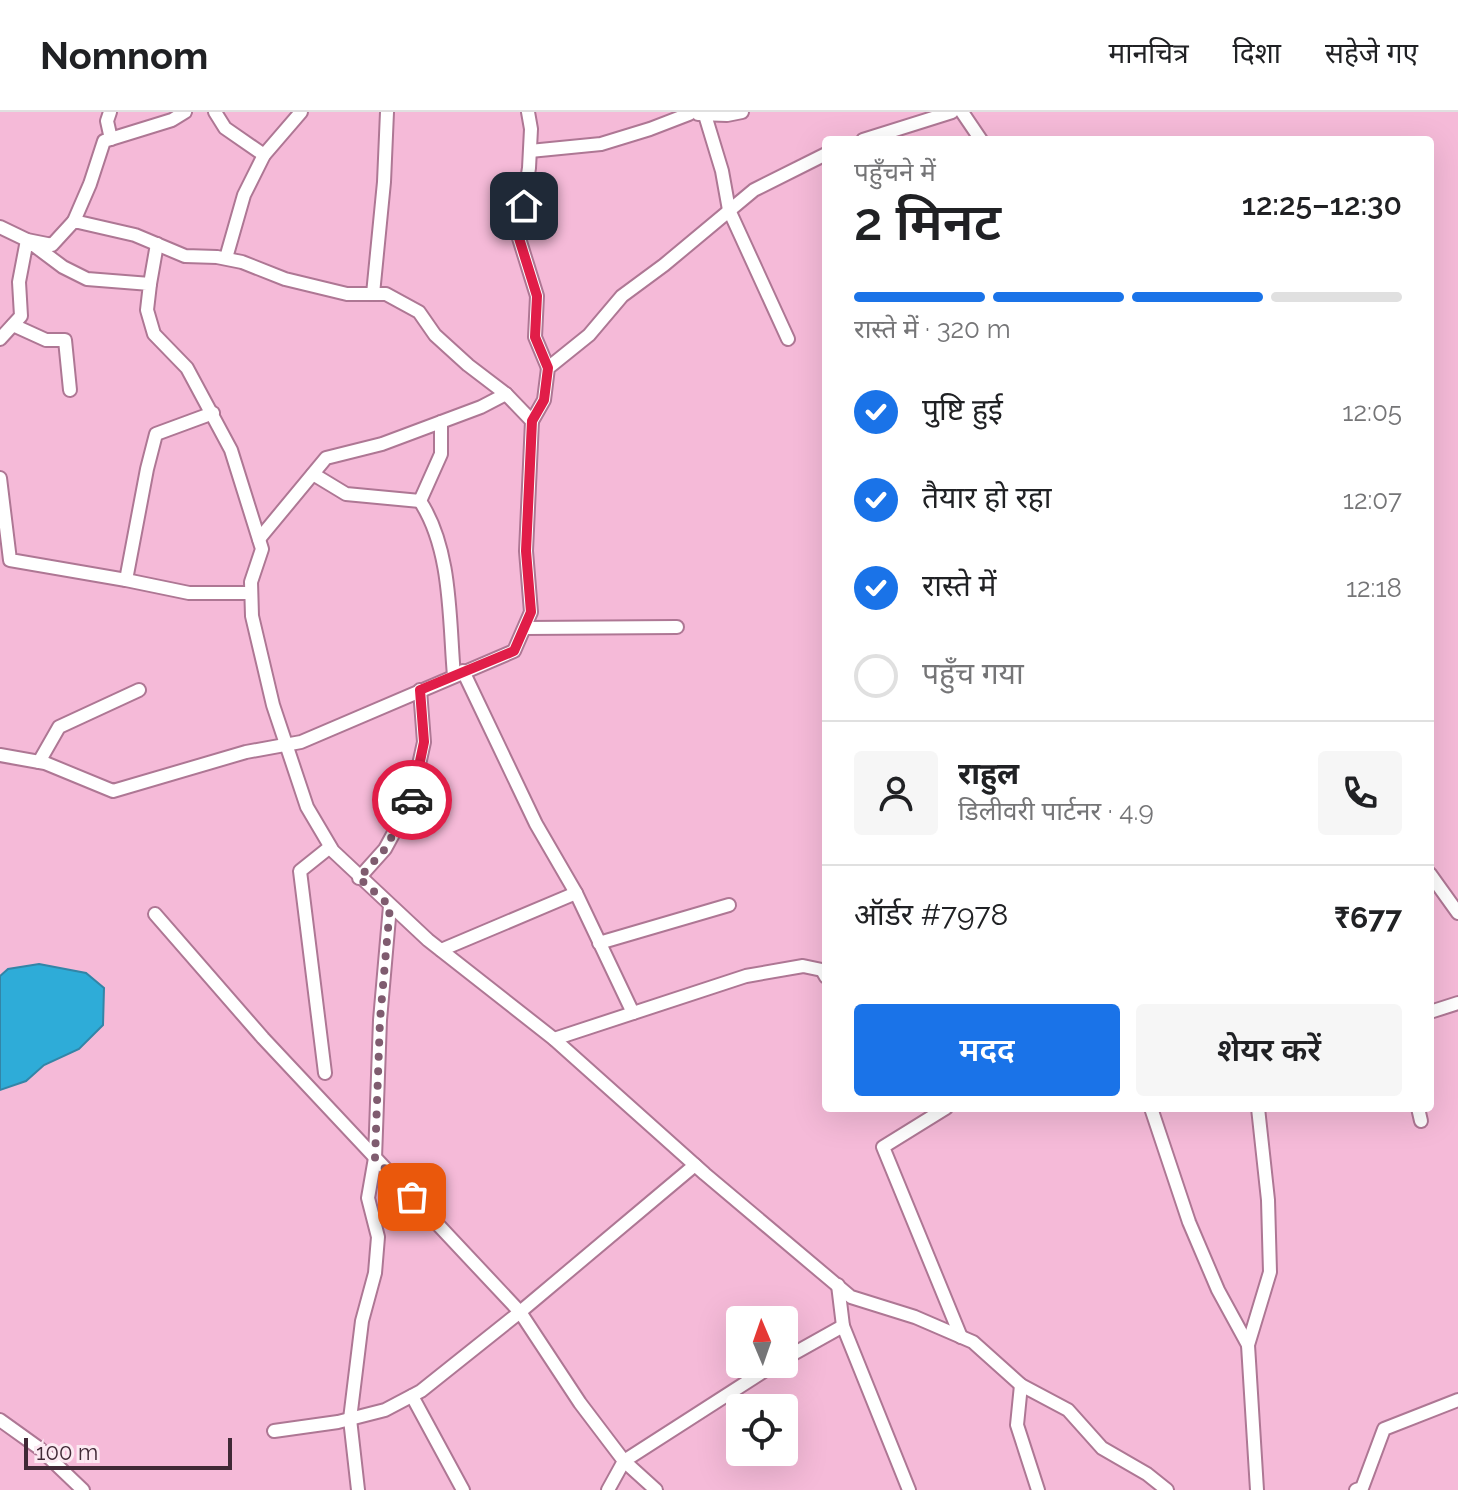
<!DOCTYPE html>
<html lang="hi">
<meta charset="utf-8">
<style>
body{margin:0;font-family:Raleway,"Noto Sans Devanagari",sans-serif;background:#f6f6f6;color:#202124;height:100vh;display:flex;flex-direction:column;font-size:30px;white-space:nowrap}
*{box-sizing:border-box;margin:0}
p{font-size:26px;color:#757577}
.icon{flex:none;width:44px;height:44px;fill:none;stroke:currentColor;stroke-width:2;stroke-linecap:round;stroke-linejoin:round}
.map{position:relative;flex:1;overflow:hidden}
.panel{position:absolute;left:822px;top:24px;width:612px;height:976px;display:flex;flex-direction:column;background:#fff;border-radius:8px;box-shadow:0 8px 32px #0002}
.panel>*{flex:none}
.needle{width:52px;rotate:358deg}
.controls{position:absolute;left:726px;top:1194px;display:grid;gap:16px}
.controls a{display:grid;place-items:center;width:72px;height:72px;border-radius:8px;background:#fff;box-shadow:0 8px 32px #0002;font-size:40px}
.scale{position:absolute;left:24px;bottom:20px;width:208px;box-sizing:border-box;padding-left:8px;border:4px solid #402936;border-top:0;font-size:22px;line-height:28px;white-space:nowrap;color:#402936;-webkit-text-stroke:6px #fce9f2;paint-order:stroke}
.pin{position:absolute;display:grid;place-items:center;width:68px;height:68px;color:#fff;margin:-34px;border-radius:16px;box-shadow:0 4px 12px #0006}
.courier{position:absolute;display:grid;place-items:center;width:80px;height:80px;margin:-40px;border:6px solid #e11d48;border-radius:50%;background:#fff;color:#222;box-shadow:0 2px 10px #0007}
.summary em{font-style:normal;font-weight:600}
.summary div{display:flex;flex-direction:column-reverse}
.summary{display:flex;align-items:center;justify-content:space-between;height:136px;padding:0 32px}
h1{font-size:52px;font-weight:600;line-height:60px}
.bar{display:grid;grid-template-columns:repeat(4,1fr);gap:12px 8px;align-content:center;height:96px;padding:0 32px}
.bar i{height:10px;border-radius:6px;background:#e0e0e0}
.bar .selected{background:#1a73e8}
.bar p{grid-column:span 4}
.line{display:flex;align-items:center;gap:20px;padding:0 32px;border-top:2px solid #e0e0e0}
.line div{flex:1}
.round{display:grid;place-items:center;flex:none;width:84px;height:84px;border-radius:8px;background:#f6f6f6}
ol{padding:0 32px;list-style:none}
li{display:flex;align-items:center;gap:24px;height:88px}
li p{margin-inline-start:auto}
li .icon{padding:8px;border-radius:50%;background:#1a73e8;color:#fff;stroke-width:4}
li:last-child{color:#757577}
li i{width:44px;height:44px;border:4px solid #e0e0e0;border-radius:50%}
.primary-button{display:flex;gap:16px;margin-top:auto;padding:16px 32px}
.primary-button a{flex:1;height:92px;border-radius:8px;background:#1a73e8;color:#fff;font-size:32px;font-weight:600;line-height:92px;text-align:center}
.primary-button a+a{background:#f6f6f6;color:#202124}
header{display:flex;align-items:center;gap:48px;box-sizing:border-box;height:112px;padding:0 40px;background:#fff;border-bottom:2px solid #e0e0e0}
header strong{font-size:38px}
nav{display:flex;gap:44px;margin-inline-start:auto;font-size:28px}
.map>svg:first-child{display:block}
</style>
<header>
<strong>Nomnom</strong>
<nav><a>मानचित्र</a><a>दिशा</a><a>सहेजे गए</a></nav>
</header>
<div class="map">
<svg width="1458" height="1378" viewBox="0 0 1458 1378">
<rect width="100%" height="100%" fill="#f5bad8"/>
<!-- water -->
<polygon fill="#2eacd8" stroke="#3385a7" stroke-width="2" points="39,852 86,861 104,876 103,913 79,937 44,953 26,969 0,978 0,864 8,857"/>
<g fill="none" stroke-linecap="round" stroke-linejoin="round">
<!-- street casing -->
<g stroke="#ae7794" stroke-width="16">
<g id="street">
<polyline points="110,0 107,9 111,27"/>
<polyline points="215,0 225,16 264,43"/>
<polyline points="528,0 531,17 529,56 518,123 537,184 535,225 548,256"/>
<polyline points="962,0 981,28"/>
<polyline points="698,2 727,3 742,0"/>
<polyline points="705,3 722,59 729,98 788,227"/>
<polyline points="863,28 952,0"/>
<polyline points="530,39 601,32 650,17 689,2"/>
<polyline points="74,109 90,72 104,29 172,8 185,0"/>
<polyline points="0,115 27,128 52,133 74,109 135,123 185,144 217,145 242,150 285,167 347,182 386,182 419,200 435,223 468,253 506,282 532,309 526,439 531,500 514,539 301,630 246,640 113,679 45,651 0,643"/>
<polyline points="226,146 244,83 264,43 301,0"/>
<polyline points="150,172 157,132"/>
<polyline points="373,182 384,70 387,0"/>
<polyline points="13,213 46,228 65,228 70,278"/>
<polyline points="0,227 21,204 19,170 27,128 63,155 87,167 150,172 147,198 154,222 187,256 231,338 262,437 251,470 252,504 273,593 307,695 333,739 428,828 554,927 705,1062 851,1185 915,1205 973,1230 1021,1273 1068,1298 1102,1336 1147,1362 1167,1378"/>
<polyline points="532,309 544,288 548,256 589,223 622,184 664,153 754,78 826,42"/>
<polyline points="313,362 346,382 420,389 441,342 441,310"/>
<polyline points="0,366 10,448 126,468 147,357 156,322 213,301"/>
<path d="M420,389C452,438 449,507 454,564"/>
<polyline points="259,427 326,346 382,332 481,295 506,282"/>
<polyline points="126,468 189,481 251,481"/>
<polyline points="525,516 677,515"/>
<polyline points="463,559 536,712 576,781"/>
<polyline points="39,650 59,615 139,578"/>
<polyline points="1430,762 1458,801"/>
<polyline points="359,766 385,737 411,689 424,630 420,578"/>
<polyline points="155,802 263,926 520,1200 580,1291 624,1349 608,1378"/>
<polyline points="599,831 729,793"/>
<polyline points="441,838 576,781 633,901"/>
<polyline points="1430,900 1458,891"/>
<polyline points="554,927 746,864 803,854 822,858 826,865"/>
<polyline points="325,961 300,759 330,735"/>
<polyline points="946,996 883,1035 961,1225"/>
<polyline points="1151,996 1189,1110 1218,1178 1248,1233 1257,1378"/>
<polyline points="1418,996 1421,1009"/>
<polyline points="838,1173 843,1214 909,1378"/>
<polyline points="1248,1233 1270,1160 1268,1088 1258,996"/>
<polyline points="784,1247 843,1214"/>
<polyline points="1021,1273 1017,1313 1038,1378"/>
<polyline points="412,1284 463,1378"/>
<polyline points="0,1308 39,1336 83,1378"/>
<polyline points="274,1319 338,1310 385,1298 421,1279 520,1200 695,1053"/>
<polyline points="358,1378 350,1307 362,1209 375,1161 378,1125 368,1086 375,1046 380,908 390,794"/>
<polyline points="656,1378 624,1349 775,1252"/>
<polyline points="1356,1378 1362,1376 1384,1317 1458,1288"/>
</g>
</g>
<!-- street -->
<use href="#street" stroke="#fff" stroke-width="12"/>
</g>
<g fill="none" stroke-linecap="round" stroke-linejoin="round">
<!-- done -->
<polyline stroke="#7f5c6f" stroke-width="8" stroke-dasharray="0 14.4" points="412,688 385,737 359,766 390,794 380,908 375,1046 412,1085"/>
<!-- route -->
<polyline stroke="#e11d48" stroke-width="10" points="412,688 424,630 420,578 514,539 531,500 526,439 532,309 544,288 548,256 535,225 537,184 518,123 524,94"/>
</g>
</svg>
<div class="controls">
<a><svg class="needle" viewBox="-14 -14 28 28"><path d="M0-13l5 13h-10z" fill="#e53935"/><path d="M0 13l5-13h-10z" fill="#757577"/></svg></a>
<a><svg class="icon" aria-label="locate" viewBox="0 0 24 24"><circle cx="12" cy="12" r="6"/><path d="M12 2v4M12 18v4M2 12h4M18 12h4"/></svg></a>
</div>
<div class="scale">100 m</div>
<div class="pin" style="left:412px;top:1085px;background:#ea580c"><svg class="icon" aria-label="bag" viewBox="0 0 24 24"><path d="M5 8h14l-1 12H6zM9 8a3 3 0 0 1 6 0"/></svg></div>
<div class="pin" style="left:524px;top:94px;background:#1f2937"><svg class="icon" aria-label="home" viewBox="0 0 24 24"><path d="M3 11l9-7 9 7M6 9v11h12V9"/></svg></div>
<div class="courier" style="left:412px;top:688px"><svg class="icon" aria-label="car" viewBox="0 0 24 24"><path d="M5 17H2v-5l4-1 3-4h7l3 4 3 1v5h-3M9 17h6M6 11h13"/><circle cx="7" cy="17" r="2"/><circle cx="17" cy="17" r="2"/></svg></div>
<section class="panel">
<div class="summary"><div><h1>2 मिनट</h1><p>पहुँचने में</p></div><em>12:25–12:30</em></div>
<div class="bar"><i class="selected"></i><i class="selected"></i><i class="selected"></i><i></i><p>रास्ते में · 320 m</p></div>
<ol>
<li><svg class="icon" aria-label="check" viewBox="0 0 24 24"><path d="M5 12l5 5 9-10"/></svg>पुष्टि हुई<p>12:05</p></li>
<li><svg class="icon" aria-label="check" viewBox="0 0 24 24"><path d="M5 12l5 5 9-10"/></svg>तैयार हो रहा<p>12:07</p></li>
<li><svg class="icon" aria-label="check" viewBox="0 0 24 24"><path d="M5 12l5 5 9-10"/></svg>रास्ते में<p>12:18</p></li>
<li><i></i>पहुँच गया</li>
</ol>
<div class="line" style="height:144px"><a class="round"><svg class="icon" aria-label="person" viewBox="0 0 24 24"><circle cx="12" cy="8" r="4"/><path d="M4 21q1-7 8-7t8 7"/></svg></a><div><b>राहुल</b><p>डिलीवरी पार्टनर · 4.9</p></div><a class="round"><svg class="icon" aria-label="phone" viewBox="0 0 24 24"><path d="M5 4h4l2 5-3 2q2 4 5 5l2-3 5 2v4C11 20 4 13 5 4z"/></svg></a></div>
<div class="line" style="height:104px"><div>ऑर्डर #7978</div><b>₹677</b></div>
<div class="primary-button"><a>मदद</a><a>शेयर करें</a></div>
</section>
</div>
